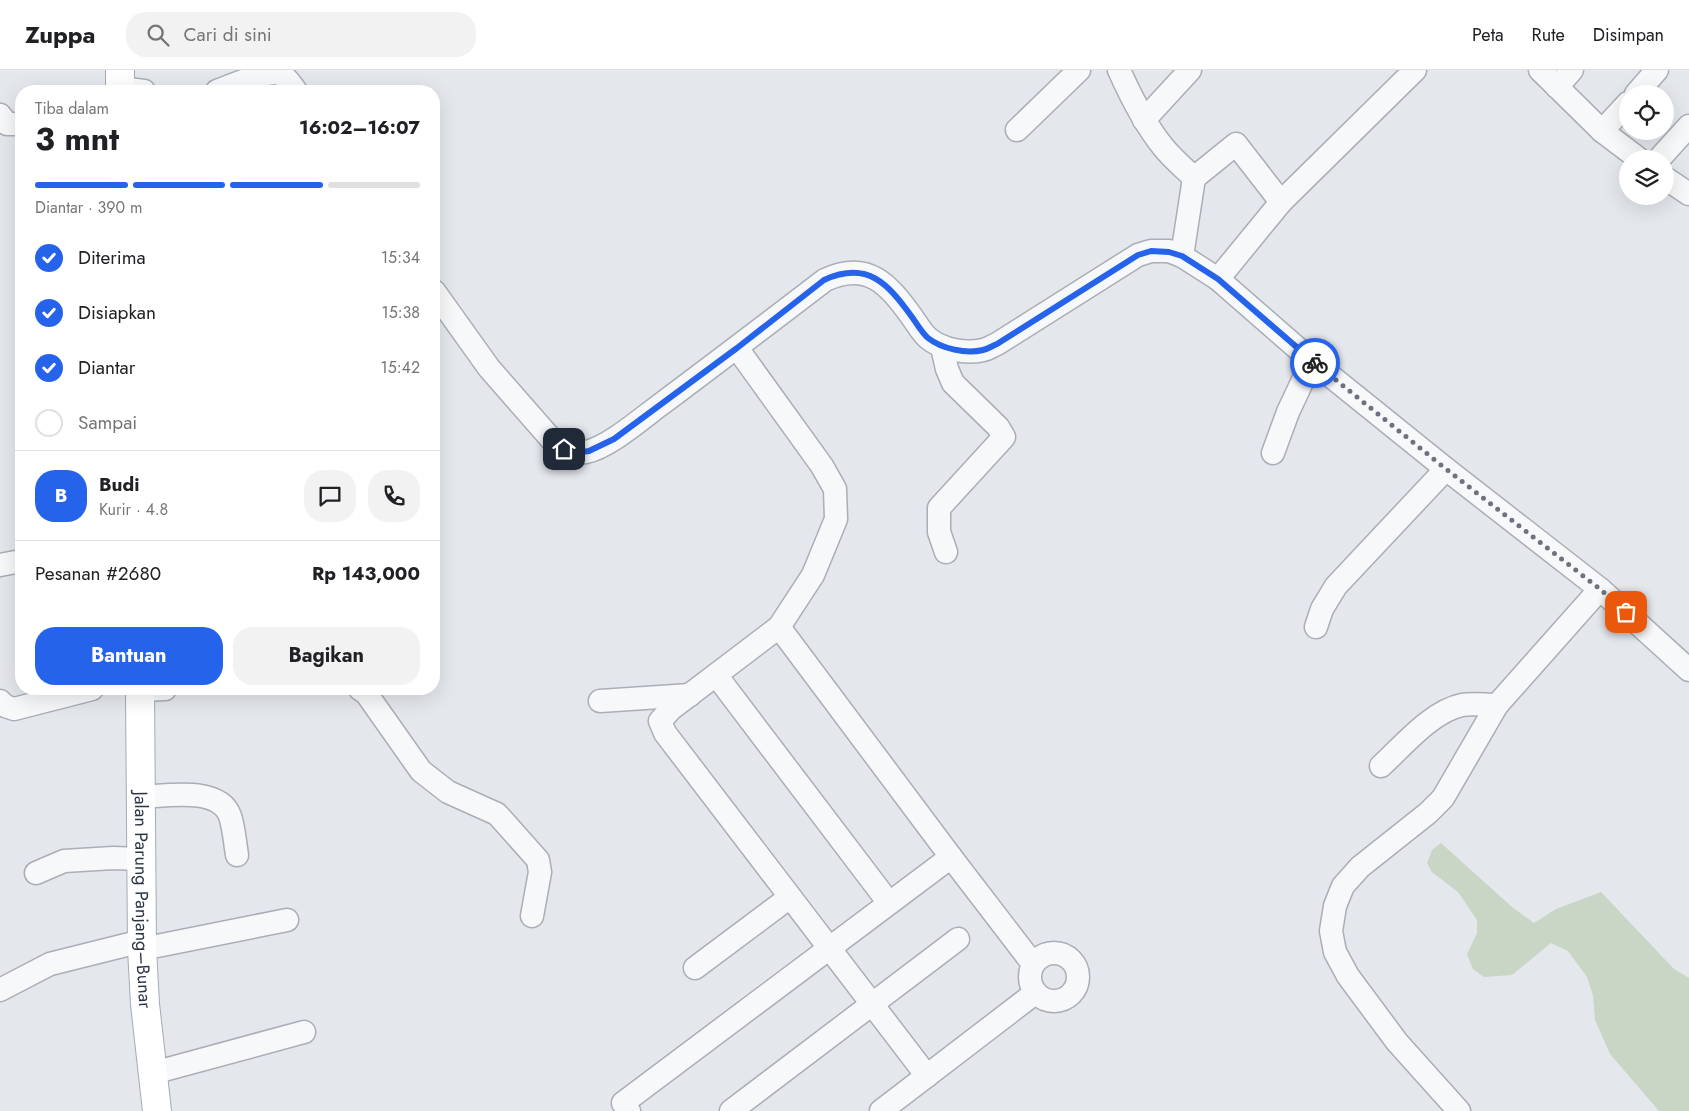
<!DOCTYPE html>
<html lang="id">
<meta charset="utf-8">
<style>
body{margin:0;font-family:Jost,sans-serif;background:#f2f2f2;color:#202124;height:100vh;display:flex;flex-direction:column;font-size:19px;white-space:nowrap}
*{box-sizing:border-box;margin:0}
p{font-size:16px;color:#757577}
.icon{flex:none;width:28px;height:28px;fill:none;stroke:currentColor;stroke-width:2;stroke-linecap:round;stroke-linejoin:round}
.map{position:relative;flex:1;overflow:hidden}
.drawer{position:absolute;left:15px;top:15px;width:425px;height:610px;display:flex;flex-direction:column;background:#fff;border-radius:20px;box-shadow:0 5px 20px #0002}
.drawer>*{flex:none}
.controls{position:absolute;left:1619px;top:15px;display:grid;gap:10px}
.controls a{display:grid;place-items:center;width:55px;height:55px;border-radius:50%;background:#fff;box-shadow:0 5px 20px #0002;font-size:25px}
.pin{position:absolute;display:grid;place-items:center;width:42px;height:42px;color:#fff;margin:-21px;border-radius:10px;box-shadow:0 2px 8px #0006}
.courier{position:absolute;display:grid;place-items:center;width:50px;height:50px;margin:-25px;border:4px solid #2563eb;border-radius:50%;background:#fff;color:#222;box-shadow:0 1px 6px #0007}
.head em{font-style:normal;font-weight:700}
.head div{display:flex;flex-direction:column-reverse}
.head{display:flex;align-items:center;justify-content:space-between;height:85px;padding:0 20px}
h1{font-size:32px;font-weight:700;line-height:38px}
.bar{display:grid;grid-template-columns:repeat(4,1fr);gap:8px 5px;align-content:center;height:60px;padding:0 20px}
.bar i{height:6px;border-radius:4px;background:#e0e0e0}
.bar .on{background:#2563eb}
.bar p{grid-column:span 4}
.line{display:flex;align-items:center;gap:12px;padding:0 20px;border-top:1px solid #e0e0e0}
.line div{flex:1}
.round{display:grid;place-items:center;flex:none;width:52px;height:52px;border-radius:20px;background:#f2f2f2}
ol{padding:0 20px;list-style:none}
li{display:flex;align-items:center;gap:15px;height:55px}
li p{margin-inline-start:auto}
li .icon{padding:5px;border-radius:50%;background:#2563eb;color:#fff;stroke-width:4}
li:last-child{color:#757577}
li i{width:28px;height:28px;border:2px solid #e0e0e0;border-radius:50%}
.button{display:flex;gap:10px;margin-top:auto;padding:10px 20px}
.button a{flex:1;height:58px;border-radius:20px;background:#2563eb;color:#fff;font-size:20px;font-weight:700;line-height:58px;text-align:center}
.button a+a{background:#f2f2f2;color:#202124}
header{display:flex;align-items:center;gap:30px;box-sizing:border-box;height:70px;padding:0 25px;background:#fff;border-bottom:1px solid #e0e0e0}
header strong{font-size:24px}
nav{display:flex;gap:28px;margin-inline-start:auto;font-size:18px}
.search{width:350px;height:45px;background:#f2f2f2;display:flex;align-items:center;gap:12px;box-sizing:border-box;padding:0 18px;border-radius:20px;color:#757577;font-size:19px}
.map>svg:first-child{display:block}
</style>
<header>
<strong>Zuppa</strong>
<div class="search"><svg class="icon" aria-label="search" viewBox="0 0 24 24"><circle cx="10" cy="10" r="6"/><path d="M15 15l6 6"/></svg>Cari di sini</div>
<nav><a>Peta</a><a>Rute</a><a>Disimpan</a></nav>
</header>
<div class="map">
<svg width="1689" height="1041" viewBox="0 0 1689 1041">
<rect width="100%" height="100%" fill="#e4e7ec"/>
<!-- green -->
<polygon fill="#c9d6c5" points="1441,773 1512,837 1534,853 1556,839 1601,822 1674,899 1689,908 1689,1041 1659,1041 1610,984 1595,950 1593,925 1587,907 1568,881 1551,873 1512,905 1484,907 1473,899 1467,884 1477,863 1477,850 1458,822 1432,802 1427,793 1432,780"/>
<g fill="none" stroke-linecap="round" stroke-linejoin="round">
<!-- minor casing -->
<g stroke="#a9aeb7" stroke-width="25">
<g id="minor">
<path d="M1119,0C1131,27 1145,55 1164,78C1173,89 1184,98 1194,108L1182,186"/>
<polyline points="1540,0 1602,61 1639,89"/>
<polyline points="1557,17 1572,0"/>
<polyline points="120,18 144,21"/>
<path d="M217,21C230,16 267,0 280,4C287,7 292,16 296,21"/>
<polyline points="1636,24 1657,0"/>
<polyline points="0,45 7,54 21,54"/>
<polyline points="1144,50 1190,0"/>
<polyline points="1017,60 1079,0"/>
<polyline points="1602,61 1628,33"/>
<polyline points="1659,89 1689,56"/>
<polyline points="1194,108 1236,74 1281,132"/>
<polyline points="1665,108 1689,124"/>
<polyline points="1218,209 1281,132 1415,0"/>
<path d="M434,221L489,298L552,370C563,379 571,385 586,382C609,377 641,349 660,335C715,294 770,252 825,210C868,190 888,214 912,247C917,254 922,263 928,268C942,280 966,284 983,280C988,279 992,276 997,274L1138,185L1151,181H1169L1182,186L1218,209L1312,291L1446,399L1600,519L1689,600"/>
<polyline points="942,277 947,299 953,313 998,357 1004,367 939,438 939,462 946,482"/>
<polyline points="737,278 822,396 835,419 836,449 813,505 779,557 671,639 660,651 665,663 927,1006"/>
<polyline points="1273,383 1288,342 1312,291"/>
<polyline points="0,495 21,491"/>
<polyline points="779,557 951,787 1033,894"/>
<polyline points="1316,557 1322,539 1336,516 1446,399"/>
<polyline points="716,605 889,833"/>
<polyline points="360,619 366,623 421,701 448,722 497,744 538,790 540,802 532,846"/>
<polyline points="140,620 165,619"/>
<polyline points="0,631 5,636 14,639 92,619"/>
<polyline points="600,631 690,625"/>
<path d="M1381,696C1403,676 1432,641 1462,635C1473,633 1486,635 1497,635"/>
<path d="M141,727C166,726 219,716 230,746C234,758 235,773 237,785"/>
<polyline points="36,803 64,791 113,788 141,789"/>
<polyline points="142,879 287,850"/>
<circle cx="1054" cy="907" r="24"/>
<polyline points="695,898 790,827"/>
<polyline points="0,920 50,894 142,871"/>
<polyline points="153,1003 304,962"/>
<polyline points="629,1041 623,1033 951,787"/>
<polyline points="731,1041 958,869"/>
<polyline points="881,1041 1035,923"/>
<polyline points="1459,1041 1397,972 1348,906 1335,882 1331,861 1335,836 1343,816 1360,797 1428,743 1443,728 1497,635 1600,519"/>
</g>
</g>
<!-- major casing -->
<g stroke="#a3abb8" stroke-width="30">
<g id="major">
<polyline points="120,0 120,21"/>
<path id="s1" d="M140,619L142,879L145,934L157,1041"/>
</g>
</g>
<!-- minor -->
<use href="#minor" stroke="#f7f8fa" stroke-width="22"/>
<!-- major -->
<use href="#major" stroke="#fff" stroke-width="28"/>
</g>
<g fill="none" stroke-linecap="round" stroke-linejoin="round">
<!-- done -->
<polyline stroke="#6c737f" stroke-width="5" stroke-dasharray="0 9" points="1315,293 1446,399 1600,519 1626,542"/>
<!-- route -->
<path stroke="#2563eb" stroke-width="6" d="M564,379L575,383L589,381L614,369L737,278L824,210C868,190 888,214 912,247C917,254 922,263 928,268C942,279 966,284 983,280C988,279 992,276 997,274L1138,185L1151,181L1169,182L1182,186L1218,209L1315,293"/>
</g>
<g text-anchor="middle" stroke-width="5" stroke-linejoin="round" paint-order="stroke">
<!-- street labels -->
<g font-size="18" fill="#2b3445" stroke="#f4f6f9">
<text dy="6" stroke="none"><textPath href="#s1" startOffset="211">Jalan Parung Panjang–Bunar</textPath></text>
</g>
</g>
</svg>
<div class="controls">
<a><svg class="icon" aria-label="locate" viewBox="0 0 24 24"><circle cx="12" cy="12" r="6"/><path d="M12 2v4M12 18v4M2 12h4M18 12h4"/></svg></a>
<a><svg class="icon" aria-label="layers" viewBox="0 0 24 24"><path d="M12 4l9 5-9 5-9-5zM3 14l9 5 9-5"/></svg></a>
</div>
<div class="pin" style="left:1626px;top:542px;background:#ea580c"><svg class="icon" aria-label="bag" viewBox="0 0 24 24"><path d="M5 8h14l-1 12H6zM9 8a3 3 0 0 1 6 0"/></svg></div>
<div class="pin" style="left:564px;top:379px;background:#1f2937"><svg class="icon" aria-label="home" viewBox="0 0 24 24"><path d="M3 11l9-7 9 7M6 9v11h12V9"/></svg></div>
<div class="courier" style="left:1315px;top:293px"><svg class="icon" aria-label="bike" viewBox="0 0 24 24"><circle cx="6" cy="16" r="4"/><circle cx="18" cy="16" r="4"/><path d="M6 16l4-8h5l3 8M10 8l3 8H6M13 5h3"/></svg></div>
<section class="drawer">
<div class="head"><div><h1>3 mnt</h1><p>Tiba dalam</p></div><em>16:02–16:07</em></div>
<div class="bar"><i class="on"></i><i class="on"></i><i class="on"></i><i></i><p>Diantar · 390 m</p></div>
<ol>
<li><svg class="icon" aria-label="check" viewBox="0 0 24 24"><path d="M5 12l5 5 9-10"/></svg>Diterima<p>15:34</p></li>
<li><svg class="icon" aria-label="check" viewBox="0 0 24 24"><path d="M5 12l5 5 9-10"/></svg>Disiapkan<p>15:38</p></li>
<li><svg class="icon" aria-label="check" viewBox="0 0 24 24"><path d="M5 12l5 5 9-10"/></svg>Diantar<p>15:42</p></li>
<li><i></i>Sampai</li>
</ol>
<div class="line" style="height:90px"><b class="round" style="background:#2563eb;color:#fff">B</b><div><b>Budi</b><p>Kurir · 4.8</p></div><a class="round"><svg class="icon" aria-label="chat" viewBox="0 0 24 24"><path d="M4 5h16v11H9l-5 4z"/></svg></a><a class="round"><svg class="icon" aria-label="phone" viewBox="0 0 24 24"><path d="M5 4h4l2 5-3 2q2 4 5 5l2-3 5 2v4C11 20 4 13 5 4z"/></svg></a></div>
<div class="line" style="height:65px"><div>Pesanan #2680</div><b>Rp 143,000</b></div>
<div class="button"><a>Bantuan</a><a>Bagikan</a></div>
</section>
</div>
